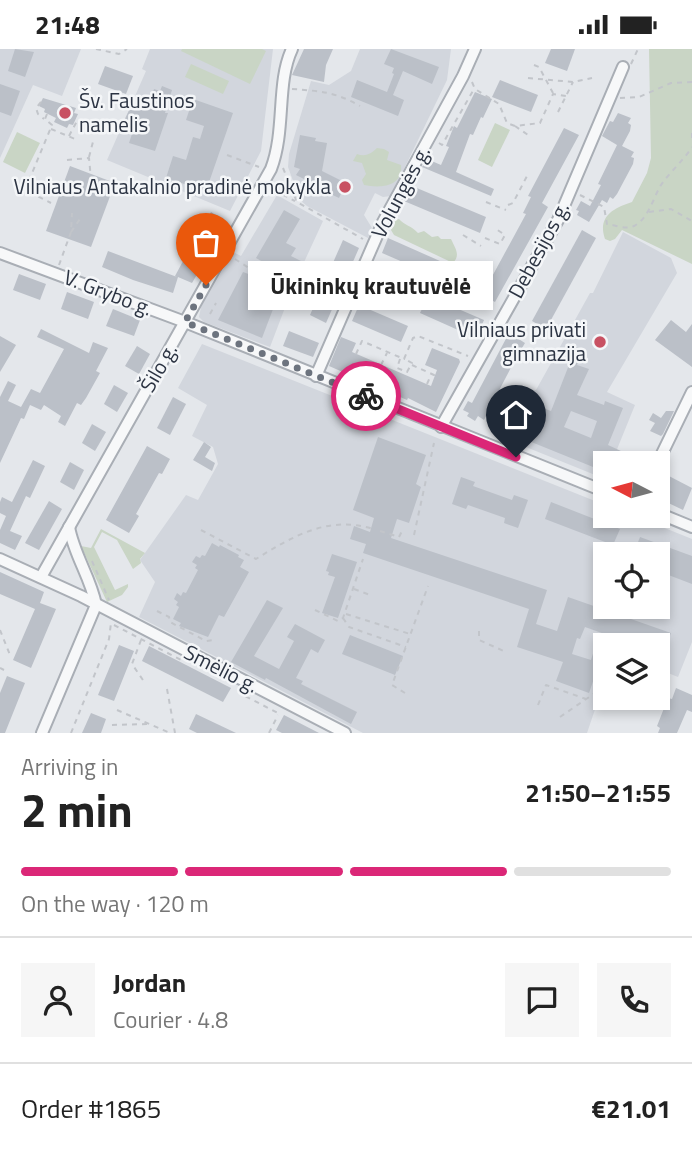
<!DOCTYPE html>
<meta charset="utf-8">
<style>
body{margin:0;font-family:"Titillium Web",sans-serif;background:#f6f6f6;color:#222;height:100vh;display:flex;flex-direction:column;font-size:26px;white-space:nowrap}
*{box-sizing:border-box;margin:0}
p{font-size:23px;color:#767676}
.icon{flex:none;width:38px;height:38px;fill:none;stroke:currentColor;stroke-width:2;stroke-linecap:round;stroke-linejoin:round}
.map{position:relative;height:684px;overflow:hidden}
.sheet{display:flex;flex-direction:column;background:#fff;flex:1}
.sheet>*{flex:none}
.needle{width:46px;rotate:276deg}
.buttons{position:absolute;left:593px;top:402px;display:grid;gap:14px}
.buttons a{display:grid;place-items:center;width:77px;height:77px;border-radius:0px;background:#fff;box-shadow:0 4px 10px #0003;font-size:35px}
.pin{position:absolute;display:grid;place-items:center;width:60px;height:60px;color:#fff;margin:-72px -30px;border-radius:50% 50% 50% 0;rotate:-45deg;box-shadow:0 0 7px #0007}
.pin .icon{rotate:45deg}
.courier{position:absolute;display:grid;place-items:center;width:70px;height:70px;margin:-35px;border:5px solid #db2777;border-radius:50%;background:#fff;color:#222;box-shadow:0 2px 9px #0007}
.bubble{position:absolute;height:49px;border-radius:0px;background:#fff;box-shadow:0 4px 10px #0003;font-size:23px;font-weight:700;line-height:49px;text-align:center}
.overview em{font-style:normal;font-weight:700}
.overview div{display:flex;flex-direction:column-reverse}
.overview{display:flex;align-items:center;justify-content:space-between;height:119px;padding:0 21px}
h1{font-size:46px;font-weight:700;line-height:52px}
.bar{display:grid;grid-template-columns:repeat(4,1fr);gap:10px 7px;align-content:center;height:84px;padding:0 21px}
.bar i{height:9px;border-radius:5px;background:#e0e0e0}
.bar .current{background:#db2777}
.bar p{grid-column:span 4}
.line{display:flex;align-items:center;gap:18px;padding:0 21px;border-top:2px solid #e0e0e0}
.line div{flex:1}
.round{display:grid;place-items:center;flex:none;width:74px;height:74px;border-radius:0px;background:#f6f6f6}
.status{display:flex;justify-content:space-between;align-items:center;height:49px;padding:0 35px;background:#fff;direction:ltr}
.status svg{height:19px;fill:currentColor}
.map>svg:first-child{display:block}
</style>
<div class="status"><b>21:48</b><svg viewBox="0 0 49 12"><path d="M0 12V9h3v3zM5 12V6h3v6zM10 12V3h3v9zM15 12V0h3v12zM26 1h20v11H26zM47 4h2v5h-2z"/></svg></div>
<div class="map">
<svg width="692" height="684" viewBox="0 0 692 684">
<rect width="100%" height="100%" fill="#e4e7eb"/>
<!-- built -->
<g fill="#d2d6dd" fill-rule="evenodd">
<polygon points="0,0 81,0 62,47 33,36 0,109"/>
<polygon points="150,0 273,0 261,102 230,162 107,111 146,22 142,20"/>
<polygon points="360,0 451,0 447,31 391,147 383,148 375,144 364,166 372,179 368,189 307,157 300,151 288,118 289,105 311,32 329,36 351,22"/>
<polygon points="277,146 323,172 294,235 270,298 204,273 199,268 201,258 233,203 241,207"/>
<polygon points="623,183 671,209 677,224 607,343 635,356 611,415 606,415 605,430 496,386 518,343 536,341 590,244 593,244"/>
<path d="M202,295L605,456L606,467H635L692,490V593L678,628L658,620V597H606L605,631L587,684H363L139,568L155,533L140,511L186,446L198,451L218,415L213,398L192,387L207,356L178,339ZM606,506H658V558H606Z"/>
</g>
<!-- green -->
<g fill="#c9d5c5">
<polygon points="182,0 262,0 266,2 250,35 181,2"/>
<path d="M649,0H692V215L622,181L615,190L610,192L605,190C597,167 614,159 632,153L647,124L651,109Z"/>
<polygon points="191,15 229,32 223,45 185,28"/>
<polygon points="495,74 510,81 492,118 478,111"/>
<polygon points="17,83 40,94 25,124 3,113"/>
<path d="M377,99L384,100L389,103L387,111L401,116C403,139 379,139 364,136L362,131L366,125L362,114L353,112L357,105C365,108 371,105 377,99Z"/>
<path d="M399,170C404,176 412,177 418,184L424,182L432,188L438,187L441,190H451C455,199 461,206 453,214L394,186L391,181L392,172Z"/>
<polygon points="101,480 145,504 140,510 141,514 133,520 117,491 102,483 94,498 115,541 128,535 128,538 122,546 107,553 81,497 91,499"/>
</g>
<!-- building -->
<g fill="#bbc0c8" fill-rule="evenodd">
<polygon points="15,0 34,3 25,28 8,22"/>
<polygon points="304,0 333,0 326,16 324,33 292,26"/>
<polygon points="391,0 439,18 432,35 403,22 393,46 404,51 398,67 351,48 357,31 387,43 394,25 392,24 394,19 384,15"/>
<polygon points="551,0 575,0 567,22 545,14"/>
<polygon points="105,17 133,27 126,45 98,35"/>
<polygon points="500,31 538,46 531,63 492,48"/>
<polygon points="0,35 20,42 11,67 0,63"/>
<polygon points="162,37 172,41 165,64 168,64 155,102 129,94 134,79 123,74 137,45 151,51 154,40 160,42"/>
<polygon points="475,43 492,50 483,69 481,68 473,86 470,85 456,123 494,140 491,147 422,118 427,110 441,116 449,98 446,97 454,77 457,79"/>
<polygon points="43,49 76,59 74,64 78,65 73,76 69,75 67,79 54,73 56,69 44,63 45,60 39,57"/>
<polygon points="193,50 233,64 206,142 166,129 173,107 186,111 193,88 200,90 204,77 186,71"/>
<polygon points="618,64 631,69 628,74 631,76 630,82 622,97 634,103 631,108 634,109 633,115 617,145 613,150 610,148 607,154 602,151 589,173 577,166 579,162 576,161 581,152 590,157 601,136 598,135 617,96 602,87 610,72 613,73"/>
<polygon points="564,79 579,86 542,154 548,158 495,253 482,246 526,165 523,164 531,148 528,147"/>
<polygon points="300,86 316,89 315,92 327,94 322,122 346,134 339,149 305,133 306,131 296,126 300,120 294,118"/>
<polygon points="70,117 115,134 91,198 46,182"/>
<polygon points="412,137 486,168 480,184 404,152"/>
<polygon points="284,161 300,170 286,194 296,199 291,207 301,212 288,234 291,235 286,250 278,247 262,289 218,271 243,223 262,230 269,240 277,221 256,209"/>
<polygon points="211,163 226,172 212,196 197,188"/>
<polygon points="582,181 596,189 546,280 532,272"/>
<polygon points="388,189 449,216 442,230 382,204"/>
<polygon points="343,191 359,199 326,274 310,266"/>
<polygon points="189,201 206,210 192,234 178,228 173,244 133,231 102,218 108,202 177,228 175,227"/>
<polygon points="19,225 46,235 40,251 13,241"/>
<polygon points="67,243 94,253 88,270 61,260"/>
<polygon points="428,247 484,271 476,289 420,264"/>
<polygon points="359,256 408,277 401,293 352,272"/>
<polygon points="113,260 140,271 134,287 106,277"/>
<polygon points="671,271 686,283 692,275 692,318 655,291"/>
<polygon points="41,280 89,304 93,293 108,299 96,322 100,324 86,349 81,356 77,354 65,377 58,373 61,367 44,356 41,361 30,356 24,370 21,369 0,414 0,348 8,332 16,336 8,352 21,358 31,340 40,344 64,300 37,288"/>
<polygon points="289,282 319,294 313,308 283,297"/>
<polygon points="509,284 525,294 522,299 524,300 519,309 517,307 494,351 494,359 490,367 487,365 484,371 478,367 475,372 467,367 469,364 463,361 468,352 472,354"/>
<polygon points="0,287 16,296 0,323"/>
<polygon points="341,288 356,294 352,303 431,337 437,321 425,316 432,299 459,310 460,313 436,363 408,349 407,351 329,317"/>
<polygon points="137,297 150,305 139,325 125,317"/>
<path d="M576,298L583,301L577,316L589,320L577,346L604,356L605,352L623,359L608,396L649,415H600L598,420L519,388L535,356L551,362ZM571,362L597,372L591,389L564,378Z"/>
<polygon points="114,336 128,344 117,363 104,355"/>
<polygon points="173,348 186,355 170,386 157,379"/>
<polygon points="666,362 674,362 663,385 661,387 650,382 655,374 649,371 653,364 661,369"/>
<polygon points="92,375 106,383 95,402 82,394"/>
<polygon points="378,388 426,406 416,435 421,438 409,474 397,470 391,489 547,541 536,575 557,582 568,548 671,584 659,618 658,597 638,597 585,578 580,590 577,589 572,605 591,611 595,598 599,615 589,644 556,632 563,613 517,598 529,560 363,504 366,495 350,490 354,477 370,483 374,469 353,461"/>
<polygon points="204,393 211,398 205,408 215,414 212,422 193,411"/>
<polygon points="147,397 170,410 162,425 159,424 136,465 139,467 129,484 106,471"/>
<polygon points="33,411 45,417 30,449 26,447 10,482 22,487 15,501 0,494 0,481 6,467 0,464 0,453 2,448 12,453"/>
<polygon points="70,413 84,421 74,441 60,433"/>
<polygon points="667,426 692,439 683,461 658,449"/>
<polygon points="461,428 475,433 473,437 512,451 514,446 528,451 518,479 504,474 505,469 468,456 466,460 452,455"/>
<polygon points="49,452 62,460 39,501 25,494"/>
<polygon points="551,453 620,480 613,496 545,470"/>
<polygon points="640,488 692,507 692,535 658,522 658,506 633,506"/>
<polygon points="212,494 219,498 220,496 239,506 238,508 244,511 240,518 249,523 224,568 219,566 208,588 179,577 181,574 173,570 179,558 176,556 178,553 174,550 177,544 181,547 183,543 186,544 198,521 195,519 197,516 192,513 196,507 200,509 202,506 205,507"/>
<polygon points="332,505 357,513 338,569 322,564 335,528 328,526 329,523 326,522"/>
<polygon points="0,523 44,543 40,554 56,560 31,619 13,611 35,560 0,545"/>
<polygon points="267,551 283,559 254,607 279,620 294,592 287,588 295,575 325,591 318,604 311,600 296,629 303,632 301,635 357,663 351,675 266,629 265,631 231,613"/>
<polygon points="350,586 403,607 395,626 342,605"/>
<polygon points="119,596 134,602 114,652 98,646"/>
<polygon points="149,597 231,639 223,653 142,612"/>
<polygon points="7,627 25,634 5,684 0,684 0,644"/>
<polygon points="676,639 692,646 692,663 687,661 677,684 658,684 660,679 657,677 668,649 672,650"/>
<polygon points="91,664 106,670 101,684 82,684"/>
<polygon points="196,665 236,684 197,684 189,680"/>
<polygon points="284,666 319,684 282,684 276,681"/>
</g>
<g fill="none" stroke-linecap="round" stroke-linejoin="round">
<!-- minor casing -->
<g stroke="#a9aeb5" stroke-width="14">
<g id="minor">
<polyline points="0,204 185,273 606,443"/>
<polyline points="316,327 383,173 463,27 475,0"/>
<polyline points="441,378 558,171 623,18"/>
<polyline points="657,415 692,343"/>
<polyline points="658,464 692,478"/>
<polyline points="0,510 81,547 345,684"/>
<path d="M41,528L271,120C286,81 276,34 292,0"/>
<path d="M42,684L96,556C91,529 74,506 69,478"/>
</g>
</g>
<!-- path -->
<g stroke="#c2c5ca" stroke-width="2" stroke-dasharray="5 5" stroke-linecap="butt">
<polyline points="96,0 119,5 127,0"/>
<polyline points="631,15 638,0"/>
<polyline points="534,16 539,18 553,44"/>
<polyline points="528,29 573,33 592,29"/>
<polyline points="472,33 475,40 499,55 507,74 515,77 540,74 553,45 566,47"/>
<path d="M292,40C320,42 336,43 360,57"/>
<polyline points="620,49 639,48 671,34 692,33"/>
<polyline points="41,53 36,59 38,65 44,70"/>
<polyline points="558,63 573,33"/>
<polyline points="47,65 45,70 52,76 25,141 51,154"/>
<polyline points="515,77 528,86"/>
<polyline points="51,80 75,90"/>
<polyline points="692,84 692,94"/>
<polyline points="69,87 77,72 82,74"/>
<polyline points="439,94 442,96 474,40"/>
<polyline points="227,106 259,118"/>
<polyline points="89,108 94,89"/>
<polyline points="67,111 89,109 91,130 89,148"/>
<polyline points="283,119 297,153 363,190"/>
<polyline points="274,141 295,152"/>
<path d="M580,146L604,158L607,175C615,176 626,181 634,177C649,169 653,149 661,136C670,123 683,112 692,98"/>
<polyline points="486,153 506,161"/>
<polyline points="508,156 513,154 527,127"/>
<polyline points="649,163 671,160 692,172"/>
<polyline points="71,183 82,167"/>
<polyline points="463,186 481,197"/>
<polyline points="485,189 500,195 505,186 496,180"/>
<polyline points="235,210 272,234"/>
<polyline points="59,216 71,183 72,164"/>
<polyline points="363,244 397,246 427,237"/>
<polyline points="210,265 216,254"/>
<polyline points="356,305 362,292 404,310 413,289 418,287 468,307"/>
<polyline points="400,310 397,319 407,323 412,314 405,310"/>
<polyline points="381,316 387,304"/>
<polyline points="412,316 434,326 436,321"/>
<polyline points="427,335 431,326"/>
<path d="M201,481L256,510C293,487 329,466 373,480"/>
<polyline points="380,482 399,488 402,482"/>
<polyline points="414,486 434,394"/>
<polyline points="92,512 109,551"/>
<polyline points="354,540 370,546"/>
<polyline points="315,561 338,572 343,569 363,510"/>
<polyline points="157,562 169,568 170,573 206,592 213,591"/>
<polyline points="346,565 410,585"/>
<polyline points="343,569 349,578 406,598"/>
<polyline points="114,576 183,612"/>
<polyline points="0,581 10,606"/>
<polyline points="479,582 479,591 506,603"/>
<polyline points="141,591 132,615 145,634"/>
<polyline points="0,619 4,621"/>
<polyline points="167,640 175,684"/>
<polyline points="238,641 243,646 278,664"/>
<polyline points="405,644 392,636 428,537"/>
<polyline points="538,656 546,636 586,650"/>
<polyline points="117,661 170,684"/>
<polyline points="560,668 595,644 602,623"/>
<polyline points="112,676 148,675"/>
<polyline points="71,684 109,590 111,574"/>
<polyline points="269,684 278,666"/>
</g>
<!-- minor -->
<use href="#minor" stroke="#f7f8f9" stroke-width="10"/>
</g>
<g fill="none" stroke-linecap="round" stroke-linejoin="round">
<!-- done -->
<polyline stroke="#6c737e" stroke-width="7" stroke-dasharray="0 12.6" points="206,236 185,273 366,347"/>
<!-- route -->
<polyline stroke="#db2777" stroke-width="9" points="366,347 516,408"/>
</g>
<!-- markers -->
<g fill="#c85162" stroke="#f4f6f8" stroke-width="2.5">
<circle cx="65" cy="64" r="7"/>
<circle cx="345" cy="138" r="7"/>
<circle cx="600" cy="293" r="7"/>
</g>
<g text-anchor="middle" stroke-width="5" stroke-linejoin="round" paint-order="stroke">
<!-- poi labels -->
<g font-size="21" fill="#2c3443" stroke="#f4f6f8" text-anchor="end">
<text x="79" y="59" text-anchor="start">Šv. Faustinos<tspan x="79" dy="24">namelis</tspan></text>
<text x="331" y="145">Vilniaus Antakalnio pradinė mokykla</text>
<text x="586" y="288">Vilniaus privati<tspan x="586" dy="24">gimnazija</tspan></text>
</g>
<!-- street labels -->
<g font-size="21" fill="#2c3443" stroke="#f4f6f8">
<text transform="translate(401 143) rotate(-62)" y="7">Volungės g.</text>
<text transform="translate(539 201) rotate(-62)" y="7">Debesijos g.</text>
<text transform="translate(108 244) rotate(21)" y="7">V. Grybo g.</text>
<text transform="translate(159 319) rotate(-60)" y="7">Šilo g.</text>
<text transform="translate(221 620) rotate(27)" y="7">Smėlio g.</text>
</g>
</g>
</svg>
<div class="buttons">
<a><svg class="needle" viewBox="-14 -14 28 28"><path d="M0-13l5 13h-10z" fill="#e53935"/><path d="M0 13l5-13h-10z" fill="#767676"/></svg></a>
<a><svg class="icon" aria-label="locate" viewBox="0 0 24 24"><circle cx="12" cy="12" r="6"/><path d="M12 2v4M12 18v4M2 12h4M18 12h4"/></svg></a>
<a><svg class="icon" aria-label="layers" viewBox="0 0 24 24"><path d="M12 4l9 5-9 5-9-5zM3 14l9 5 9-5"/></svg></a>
</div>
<div class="pin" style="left:206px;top:236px;background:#ea580c"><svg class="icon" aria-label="bag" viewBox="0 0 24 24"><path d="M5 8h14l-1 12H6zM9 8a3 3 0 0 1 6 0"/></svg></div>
<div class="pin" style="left:516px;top:408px;background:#1f2937"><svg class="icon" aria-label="home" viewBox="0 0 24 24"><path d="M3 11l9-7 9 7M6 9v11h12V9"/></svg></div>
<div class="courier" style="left:366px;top:347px"><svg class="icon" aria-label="bike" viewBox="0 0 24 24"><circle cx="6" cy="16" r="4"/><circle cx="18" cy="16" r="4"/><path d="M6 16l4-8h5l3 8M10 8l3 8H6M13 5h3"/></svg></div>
<div class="bubble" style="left:248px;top:212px;width:245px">Ūkininkų krautuvėlė</div>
</div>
<section class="sheet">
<div class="overview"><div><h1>2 min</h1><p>Arriving in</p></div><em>21:50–21:55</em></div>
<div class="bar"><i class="current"></i><i class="current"></i><i class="current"></i><i></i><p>On the way · 120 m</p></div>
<div class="line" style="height:126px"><a class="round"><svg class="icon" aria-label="person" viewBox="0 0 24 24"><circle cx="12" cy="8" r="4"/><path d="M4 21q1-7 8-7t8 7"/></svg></a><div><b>Jordan</b><p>Courier · 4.8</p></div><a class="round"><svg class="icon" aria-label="chat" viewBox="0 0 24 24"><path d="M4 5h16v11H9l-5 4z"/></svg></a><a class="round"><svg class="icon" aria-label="phone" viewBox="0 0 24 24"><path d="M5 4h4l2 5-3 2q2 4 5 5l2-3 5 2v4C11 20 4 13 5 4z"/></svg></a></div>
<div class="line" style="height:91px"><div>Order #1865</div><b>€21.01</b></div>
</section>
